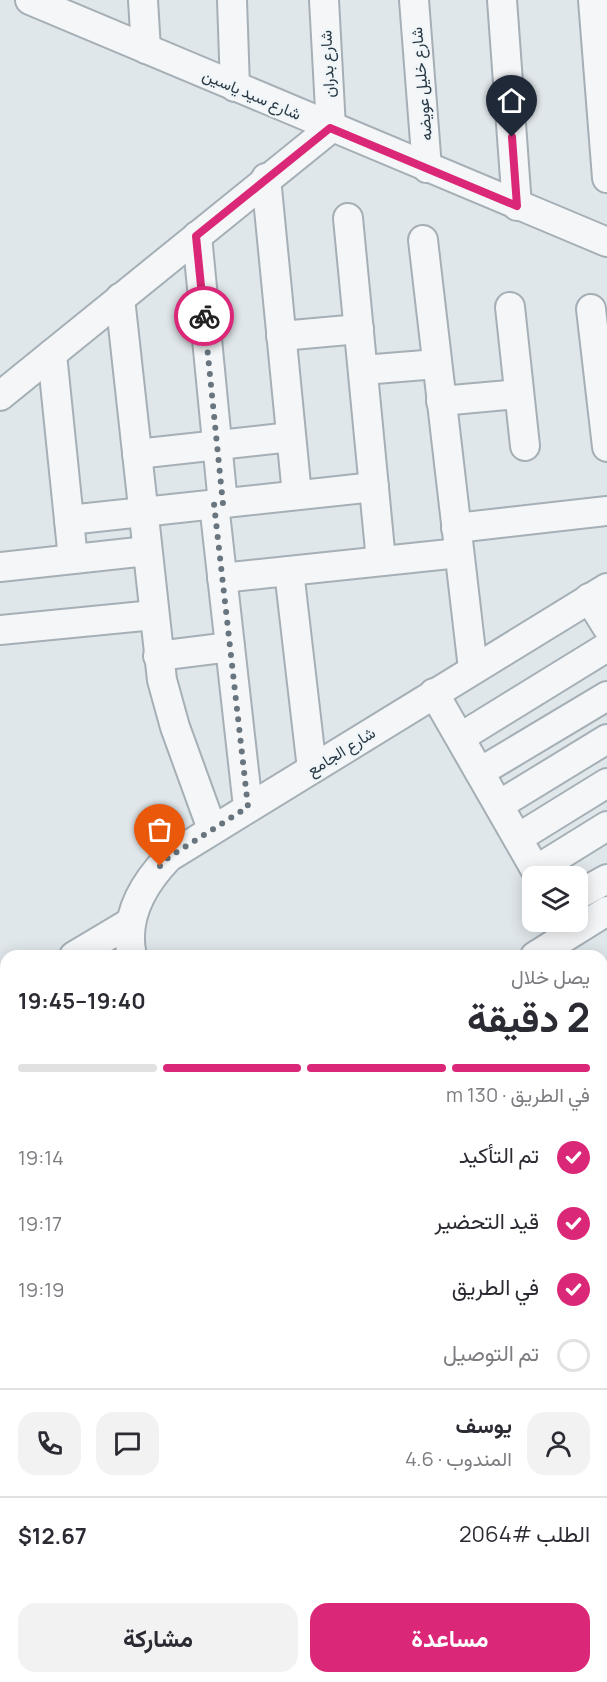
<!DOCTYPE html>
<html lang="ar">
<meta charset="utf-8">
<style>
body{margin:0;font-family:Manrope,Vazirmatn,sans-serif;background:#f2f2f3;color:#2b2b33;direction:rtl;height:100vh;display:flex;flex-direction:column;font-size:22px;white-space:nowrap}
*{box-sizing:border-box;margin:0}
p{font-size:20px;color:#7c7c81}
.icon{flex:none;width:33px;height:33px;fill:none;stroke:currentColor;stroke-width:2;stroke-linecap:round;stroke-linejoin:round}
.map{position:relative;flex:1;overflow:hidden;direction:ltr}
.sheet{position:absolute;left:0px;top:950px;width:608px;height:734px;display:flex;flex-direction:column;background:#fff;border-radius:18px 18px 0 0;box-shadow:0 3px 15px #0003;direction:rtl}
.sheet>*{flex:none}
.tools{position:absolute;left:522px;top:866px;display:grid;gap:12px}
.tools a{display:grid;place-items:center;width:66px;height:66px;border-radius:12px;background:#fff;box-shadow:0 3px 15px #0003;font-size:30px}
.pin{position:absolute;display:grid;place-items:center;width:51px;height:51px;color:#fff;margin:-62px -26px;border-radius:50% 50% 50% 0;rotate:-45deg;box-shadow:0 0 6px #0007}
.pin .icon{rotate:45deg}
.courier{position:absolute;display:grid;place-items:center;width:60px;height:60px;margin:-30px;border:4px solid #db2777;border-radius:50%;background:#fff;color:#222;box-shadow:0 2px 8px #0007}
.overview em{font-style:normal;font-weight:700}
.overview div{display:flex;flex-direction:column-reverse}
.overview{display:flex;align-items:center;justify-content:space-between;height:102px;padding:0 18px}
h1{font-size:39px;font-weight:700;line-height:45px}
.bar{display:grid;grid-template-columns:repeat(4,1fr);gap:9px 6px;align-content:center;height:72px;padding:0 18px}
.bar i{height:8px;border-radius:4px;background:#e1e1e2}
.bar .on{background:#db2777}
.bar p{grid-column:span 4}
.line{display:flex;align-items:center;gap:15px;padding:0 18px;border-top:2px solid #e1e1e2}
.line div{flex:1}
.round{display:grid;place-items:center;flex:none;width:63px;height:63px;border-radius:18px;background:#f2f2f3}
ol{padding:0 18px;list-style:none}
li{display:flex;align-items:center;gap:18px;height:66px}
li p{margin-inline-start:auto}
li .icon{padding:6px;border-radius:50%;background:#db2777;color:#fff;stroke-width:4}
li:last-child{color:#7c7c81}
li i{width:33px;height:33px;border:3px solid #e1e1e2;border-radius:50%}
.primary-button{display:flex;gap:12px;margin-top:auto;padding:12px 18px}
.primary-button a{flex:1;height:69px;border-radius:18px;background:#db2777;color:#fff;font-size:24px;font-weight:700;line-height:69px;text-align:center}
.primary-button a+a{background:#f2f2f3;color:#2b2b33}
.map>svg:first-child{display:block}
</style>
<div class="map">
<svg width="607" height="1682" viewBox="0 0 607 1682">
<rect width="100%" height="100%" fill="#e0e7eb"/>
<g fill="none" stroke-linecap="round" stroke-linejoin="round">
<!-- minor casing -->
<g stroke="#a5afb6" stroke-width="32">
<g id="minor">
<polyline points="30,0 607,242"/>
<polyline points="143,0 146,49"/>
<polyline points="232,0 235,87"/>
<polyline points="414,0 427,168"/>
<polyline points="502,0 517,206"/>
<polyline points="593,0 607,178"/>
<polyline points="266,178 297,495"/>
<polyline points="348,218 381,561"/>
<polyline points="197,236 223,504"/>
<polyline points="423,240 473,669"/>
<polyline points="120,298 162,680 175,727 212,829"/>
<polyline points="510,307 525,446"/>
<polyline points="591,309 607,447"/>
<polyline points="281,336 359,329"/>
<polyline points="52,354 73,559"/>
<polyline points="363,370 437,364"/>
<polyline points="0,396 331,128 324,0"/>
<polyline points="441,401 519,394"/>
<polyline points="137,454 291,437"/>
<polyline points="214,504 248,807"/>
<polyline points="69,520 374,487"/>
<polyline points="456,528 607,511"/>
<polyline points="0,567 147,551"/>
<polyline points="289,571 312,769"/>
<polyline points="222,578 459,553"/>
<polyline points="589,598 607,627"/>
<polyline points="0,630 154,615"/>
<polyline points="158,656 230,647"/>
<polyline points="434,693 539,876"/>
<polyline points="461,737 607,647"/>
<polyline points="480,772 607,696"/>
<polyline points="499,805 607,739"/>
<polyline points="518,838 607,783"/>
<polyline points="536,870 607,826"/>
<polyline points="578,895 607,879"/>
<polyline points="74,956 131,922"/>
<path d="M132,956C123,917 143,884 169,857L607,588"/>
<polyline points="535,956 607,911"/>
<polyline points="0,1004 6,1000"/>
<polyline points="602,1040 607,1036"/>
<polyline points="602,1226 607,1224"/>
<polyline points="0,1352 6,1349"/>
<polyline points="602,1400 607,1399"/>
<polyline points="0,1465 6,1462"/>
<polyline points="602,1548 607,1546"/>
<polyline points="0,1554 6,1578"/>
<polyline points="32,1677 33,1682"/>
<polyline points="509,1677 511,1682"/>
<polyline points="73,1682 92,1677"/>
</g>
</g>
<!-- minor -->
<use href="#minor" stroke="#f4f6f8" stroke-width="28"/>
</g>
<g fill="none" stroke-linecap="round" stroke-linejoin="round">
<!-- done -->
<polyline stroke="#68757e" stroke-width="6" stroke-dasharray="0 10.8" points="160,866 169,857 248,807 214,504 223,504 204,316"/>
<!-- route -->
<polyline stroke="#db2777" stroke-width="8" points="204,316 196,236 330,128 517,206 512,137"/>
</g>
<g text-anchor="middle" stroke-width="4.5" stroke-linejoin="round" paint-order="stroke">
<!-- street labels -->
<g font-size="16" fill="#273844" stroke="#f0f5f8">
<text transform="translate(327 64) rotate(-93)" y="6">شارع بدران</text>
<text transform="translate(421 84) rotate(-95)" y="6">شارع خليل عويضه</text>
<text transform="translate(252 94) rotate(23)" y="6">شارع سيد ياسين</text>
<text transform="translate(341 751) rotate(-32)" y="6">شارع الجامع</text>
</g>
</g>
</svg>
<div class="tools">
<a><svg class="icon" aria-label="layers" viewBox="0 0 24 24"><path d="M12 4l9 5-9 5-9-5zM3 14l9 5 9-5"/></svg></a>
</div>
<div class="pin" style="left:160px;top:866px;background:#ea580c"><svg class="icon" aria-label="bag" viewBox="0 0 24 24"><path d="M5 8h14l-1 12H6zM9 8a3 3 0 0 1 6 0"/></svg></div>
<div class="pin" style="left:512px;top:137px;background:#1f2937"><svg class="icon" aria-label="home" viewBox="0 0 24 24"><path d="M3 11l9-7 9 7M6 9v11h12V9"/></svg></div>
<div class="courier" style="left:204px;top:316px"><svg class="icon" aria-label="bike" viewBox="0 0 24 24"><circle cx="6" cy="16" r="4"/><circle cx="18" cy="16" r="4"/><path d="M6 16l4-8h5l3 8M10 8l3 8H6M13 5h3"/></svg></div>
<section class="sheet">
<div class="overview"><div><h1>2 دقيقة</h1><p>يصل خلال</p></div><em>19:40–19:45</em></div>
<div class="bar"><i class="on"></i><i class="on"></i><i class="on"></i><i></i><p>في الطريق · 130 m</p></div>
<ol>
<li><svg class="icon" aria-label="check" viewBox="0 0 24 24"><path d="M5 12l5 5 9-10"/></svg>تم التأكيد<p>19:14</p></li>
<li><svg class="icon" aria-label="check" viewBox="0 0 24 24"><path d="M5 12l5 5 9-10"/></svg>قيد التحضير<p>19:17</p></li>
<li><svg class="icon" aria-label="check" viewBox="0 0 24 24"><path d="M5 12l5 5 9-10"/></svg>في الطريق<p>19:19</p></li>
<li><i></i>تم التوصيل</li>
</ol>
<div class="line" style="height:108px"><a class="round"><svg class="icon" aria-label="person" viewBox="0 0 24 24"><circle cx="12" cy="8" r="4"/><path d="M4 21q1-7 8-7t8 7"/></svg></a><div><b>يوسف</b><p>المندوب · 4.6</p></div><a class="round"><svg class="icon" aria-label="chat" viewBox="0 0 24 24"><path d="M4 5h16v11H9l-5 4z"/></svg></a><a class="round"><svg class="icon" aria-label="phone" viewBox="0 0 24 24"><path d="M5 4h4l2 5-3 2q2 4 5 5l2-3 5 2v4C11 20 4 13 5 4z"/></svg></a></div>
<div class="line" style="height:78px"><div>الطلب #2064</div><b>$12.67</b></div>
<div class="primary-button"><a>مساعدة</a><a>مشاركة</a></div>
</section>
</div>
